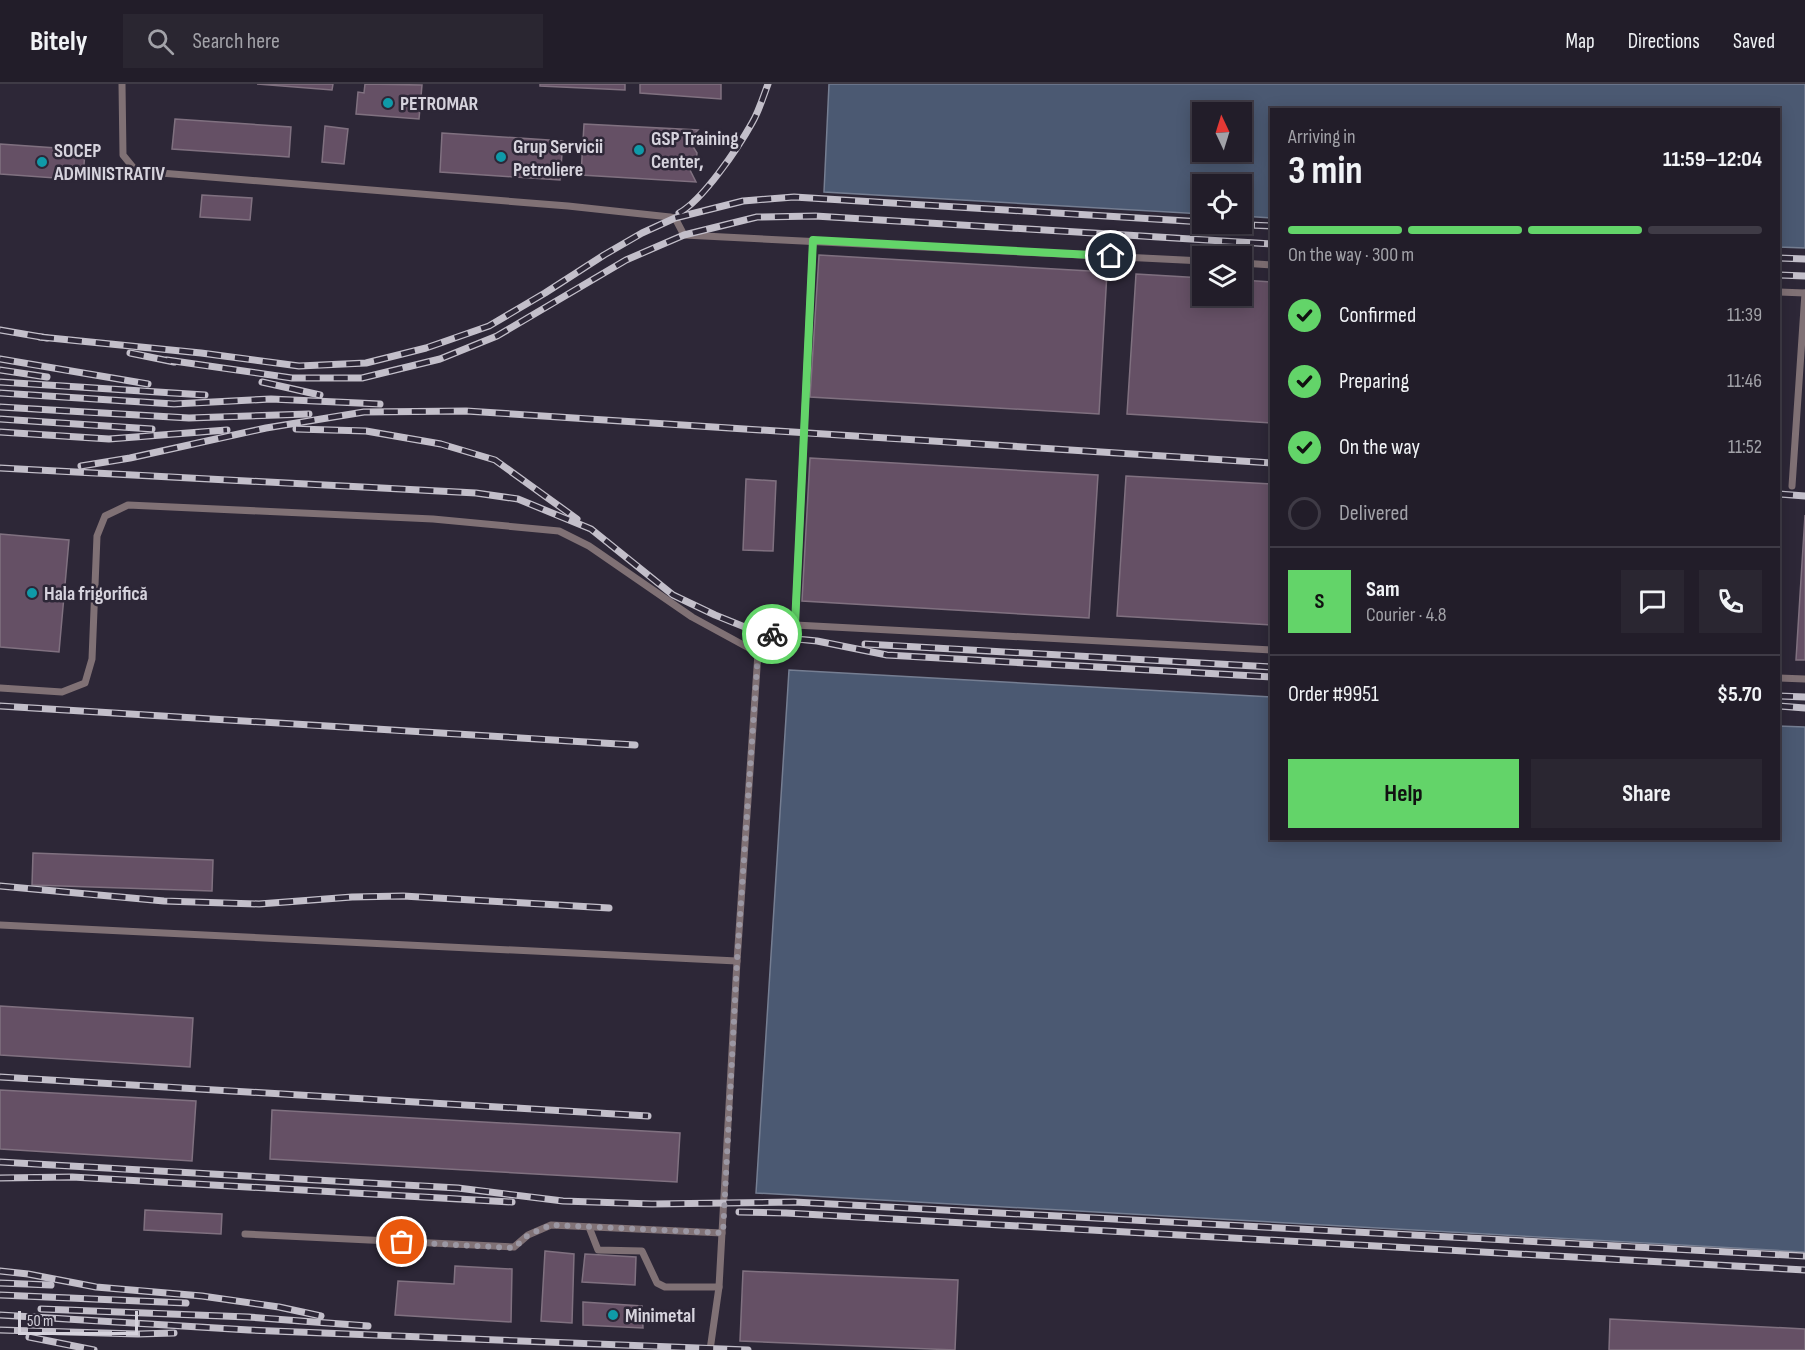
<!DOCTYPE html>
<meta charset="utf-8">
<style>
body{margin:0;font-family:"Sofia Sans Condensed",sans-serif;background:#2a2631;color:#f1f3f6;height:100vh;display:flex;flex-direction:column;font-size:22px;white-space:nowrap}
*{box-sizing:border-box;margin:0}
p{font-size:20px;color:#a2a2a8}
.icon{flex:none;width:33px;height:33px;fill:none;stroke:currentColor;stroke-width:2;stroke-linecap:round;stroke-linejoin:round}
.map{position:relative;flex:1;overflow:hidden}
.details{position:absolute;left:1270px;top:24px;width:510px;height:732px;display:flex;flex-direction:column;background:#221d29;border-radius:0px;box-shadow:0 3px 15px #0003,0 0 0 2px #3f3b46}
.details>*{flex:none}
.needle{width:39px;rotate:356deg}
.controls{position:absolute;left:1192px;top:18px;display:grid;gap:12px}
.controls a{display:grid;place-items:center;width:60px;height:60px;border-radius:0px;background:#221d29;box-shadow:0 3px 15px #0003,0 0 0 2px #3f3b46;font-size:30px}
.scale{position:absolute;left:18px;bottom:15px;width:120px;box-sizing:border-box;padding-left:6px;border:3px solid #d6d3dd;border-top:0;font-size:16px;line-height:21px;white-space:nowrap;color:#d6d3dd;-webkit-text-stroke:4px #2d2737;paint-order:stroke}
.pin{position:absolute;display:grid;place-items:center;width:51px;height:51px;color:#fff;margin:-26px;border:3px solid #fff;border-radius:50%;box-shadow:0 2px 6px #0007}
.courier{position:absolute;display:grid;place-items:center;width:60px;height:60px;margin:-30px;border:4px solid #63d469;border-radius:50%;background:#fff;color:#222;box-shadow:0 2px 8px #0007}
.head em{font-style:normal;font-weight:700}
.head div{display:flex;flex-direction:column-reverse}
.head{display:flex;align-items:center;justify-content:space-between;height:102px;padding:0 18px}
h1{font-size:39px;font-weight:700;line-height:45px}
.bar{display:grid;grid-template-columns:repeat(4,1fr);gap:9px 6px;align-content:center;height:72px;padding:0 18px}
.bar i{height:8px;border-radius:4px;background:#3f3b46}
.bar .on{background:#63d469}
.bar p{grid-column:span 4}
.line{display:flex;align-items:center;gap:15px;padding:0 18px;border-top:2px solid #3f3b46}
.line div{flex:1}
.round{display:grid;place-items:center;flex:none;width:63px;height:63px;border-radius:0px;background:#2a2631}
ol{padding:0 18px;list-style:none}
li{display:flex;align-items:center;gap:18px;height:66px}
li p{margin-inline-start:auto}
li .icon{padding:6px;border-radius:50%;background:#63d469;color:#111;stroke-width:4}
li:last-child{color:#a2a2a8}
li i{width:33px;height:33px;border:3px solid #3f3b46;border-radius:50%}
.action{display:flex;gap:12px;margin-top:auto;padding:12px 18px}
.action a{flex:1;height:69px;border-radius:0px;background:#63d469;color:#111;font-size:24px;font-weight:700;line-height:69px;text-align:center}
.action a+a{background:#2a2631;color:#f1f3f6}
header{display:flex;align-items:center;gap:36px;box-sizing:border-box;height:84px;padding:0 30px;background:#221d29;border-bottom:2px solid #3f3b46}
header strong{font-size:28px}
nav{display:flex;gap:33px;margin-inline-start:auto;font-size:21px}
.search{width:420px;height:54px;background:#2a2631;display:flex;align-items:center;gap:15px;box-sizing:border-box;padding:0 21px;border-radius:0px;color:#a2a2a8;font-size:22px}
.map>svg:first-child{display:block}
</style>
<header>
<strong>Bitely</strong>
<div class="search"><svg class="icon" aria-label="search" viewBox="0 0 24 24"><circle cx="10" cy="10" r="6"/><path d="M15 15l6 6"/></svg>Search here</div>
<nav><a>Map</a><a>Directions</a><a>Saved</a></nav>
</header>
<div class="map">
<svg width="1805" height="1266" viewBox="0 0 1805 1266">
<rect width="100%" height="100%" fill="#2d2737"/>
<!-- water -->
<g fill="#4b5972" stroke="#757e92" stroke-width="1.5" fill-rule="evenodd">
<path d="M829,0H1805V164L1779,163V26H1272V134L1242,132V100H1203V130L824,108ZM1203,28H1242V68H1203Z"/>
<polygon points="789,586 1272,613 1272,754 1779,754 1779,642 1805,643 1805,1168 756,1109"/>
</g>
<!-- building -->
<g fill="#655065" stroke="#807180" stroke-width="1.5">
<polygon points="257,0 333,0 332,6"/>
<polygon points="365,0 422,1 419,35 356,30 358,8 364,9"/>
<polygon points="540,0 625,0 625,6 540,2"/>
<polygon points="640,0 721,0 721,15 640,9"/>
<polygon points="175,35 291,43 289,73 172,65"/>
<polygon points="584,40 698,46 692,52 690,58 697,69 696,79 690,86 696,98 581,91"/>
<polygon points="325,42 348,45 344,80 322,78"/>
<polygon points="442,49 563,57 560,96 440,88"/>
<polygon points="0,60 85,66 83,96 0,90"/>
<polygon points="202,111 252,114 250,136 200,133"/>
<polygon points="819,171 1107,188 1099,330 810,313"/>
<polygon points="1136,190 1203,194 1203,212 1242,212 1242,196 1272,198 1272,339 1127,330"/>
<polygon points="810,374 1098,391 1089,534 802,517"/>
<polygon points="1126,392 1272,400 1272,541 1117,532"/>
<polygon points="746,395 776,397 773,467 743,466"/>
<polygon points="1805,431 1805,576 1796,576"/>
<polygon points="0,450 69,456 59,568 0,563"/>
<polygon points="33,769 213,776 212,807 32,801"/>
<polygon points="0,922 193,934 190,983 0,971"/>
<polygon points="0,1006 196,1017 192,1077 0,1065"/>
<polygon points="272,1026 680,1049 677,1098 270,1075"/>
<polygon points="145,1126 222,1130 221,1150 144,1146"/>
<polygon points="545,1167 574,1170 572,1239 541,1237"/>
<polygon points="585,1170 636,1173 635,1201 582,1198"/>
<polygon points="455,1182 512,1185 511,1238 395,1231 398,1197 454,1200"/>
<polygon points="743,1187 958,1196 955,1266 740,1257"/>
<polygon points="583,1218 642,1222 643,1244 583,1241"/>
<polygon points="1610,1235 1805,1245 1805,1266 1609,1266"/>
</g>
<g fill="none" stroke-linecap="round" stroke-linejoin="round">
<!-- service -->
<g stroke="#807175" stroke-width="7">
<polyline points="122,0 123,71 136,87 568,122 670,133 675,134 684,151 1203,177"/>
<polyline points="1242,179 1272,181"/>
<polyline points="1779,208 1805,209"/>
<polyline points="1792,402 1805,209"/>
<polyline points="795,541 1272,566"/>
<polyline points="1779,594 1805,595"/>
<polyline points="0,604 62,608 85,599 92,575 97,452 105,432 128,421 433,435 559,447 589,462 692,533 758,569"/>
<polyline points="0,841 737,877"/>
<polyline points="589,1143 598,1166 642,1167 657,1199 665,1203 719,1203"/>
<polyline points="245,1150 514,1163 528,1151 551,1141 722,1149"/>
<polyline points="710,1266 719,1203 737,877 758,569 767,552 795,541 813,156"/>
</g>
<!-- rail casing -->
<g stroke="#c3bfca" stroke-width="7">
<g id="rail">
<path d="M679,129C703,116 738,64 752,39C759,27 763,13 768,0"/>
<polyline points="1227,140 1272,142"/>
<polyline points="1779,174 1805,175"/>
<polyline points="1779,191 1805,192"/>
<polyline points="0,246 47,254"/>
<polyline points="40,253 201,269 299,282 366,279 426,264 489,242 545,209 604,171 642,149 675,134 743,117 794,113 1203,138"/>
<polyline points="130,269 174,278"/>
<polyline points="0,275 148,300"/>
<polyline points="167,276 292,294 362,294 440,275 497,252 626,176 684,151 757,133 815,132 1272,160"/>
<polyline points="0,286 47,293"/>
<polyline points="0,298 205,311"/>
<polyline points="262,298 320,311"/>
<polyline points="0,309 174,320 271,315 380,320"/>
<polyline points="0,323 189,334 309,330"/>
<polyline points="0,335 152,345"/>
<polyline points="296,345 366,347 441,360 495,376 577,435"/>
<polyline points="0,348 109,355 227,346"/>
<polyline points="81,382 130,374 266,344 364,328 466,327 1272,379"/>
<polyline points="0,384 476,409 518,415 591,445 673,511 715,531 767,552 817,557 887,571 1272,593"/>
<polyline points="1779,410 1805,412"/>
<polyline points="865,560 1272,583"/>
<polyline points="1779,612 1805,613"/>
<polyline points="0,622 635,661"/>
<polyline points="1779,622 1805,624"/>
<polyline points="0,802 164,817 259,820 352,813 403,812 609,824"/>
<polyline points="0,993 648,1032"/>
<polyline points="0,1078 458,1104 563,1117 652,1120 794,1118 1805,1172"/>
<polyline points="0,1094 72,1093 512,1118"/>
<polyline points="739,1128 786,1129 1805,1186"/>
<polyline points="0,1187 28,1190 96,1203 202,1212 279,1223 321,1232"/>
<polyline points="0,1199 51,1201"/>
<polyline points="0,1211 186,1219"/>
<polyline points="41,1225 248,1233 368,1242"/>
<polyline points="0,1231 249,1246 748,1266"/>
<polyline points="0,1246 138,1250 174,1249"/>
<polyline points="29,1253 94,1266"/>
</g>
</g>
<!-- rail -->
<use href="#rail" stroke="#2d2737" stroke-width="4.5" stroke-dasharray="14" stroke-linecap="butt"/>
</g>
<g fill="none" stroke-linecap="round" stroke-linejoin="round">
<!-- done -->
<polyline stroke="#9b97a3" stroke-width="6" stroke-dasharray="0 10.8" points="402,1158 514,1164 528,1151 551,1141 723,1149 737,877 758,569 767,552 772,550"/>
<!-- route -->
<polyline stroke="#63d469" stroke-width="8" points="772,550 795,541 813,156 1111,172"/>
</g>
<!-- markers -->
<g fill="#0f9aa8" stroke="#2d2737" stroke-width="2">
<circle cx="388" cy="19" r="6"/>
<circle cx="639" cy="66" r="6"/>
<circle cx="501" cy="73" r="6"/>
<circle cx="42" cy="78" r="6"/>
<circle cx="32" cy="509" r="6"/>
<circle cx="613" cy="1231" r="6"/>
</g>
<g text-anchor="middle" stroke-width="5" stroke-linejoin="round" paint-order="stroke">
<!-- poi labels -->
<g font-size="20" font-weight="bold" fill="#d6d3dd" stroke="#2d2737" text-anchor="start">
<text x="400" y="26">PETROMAR</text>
<text x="651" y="61">GSP Training<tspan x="651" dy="23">Center,</tspan></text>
<text x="513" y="69">Grup Servicii<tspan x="513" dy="23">Petroliere</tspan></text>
<text x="54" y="73">SOCEP<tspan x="54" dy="23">ADMINISTRATIV</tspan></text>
<text x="44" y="516">Hala frigorifică</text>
<text x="625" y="1238">Minimetal</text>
</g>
</g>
</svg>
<div class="controls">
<a><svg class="needle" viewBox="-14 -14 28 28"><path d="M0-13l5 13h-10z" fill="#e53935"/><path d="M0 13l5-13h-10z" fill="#a2a2a8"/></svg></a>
<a><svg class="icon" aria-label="locate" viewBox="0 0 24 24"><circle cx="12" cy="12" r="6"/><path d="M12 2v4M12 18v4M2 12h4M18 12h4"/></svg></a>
<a><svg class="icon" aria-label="layers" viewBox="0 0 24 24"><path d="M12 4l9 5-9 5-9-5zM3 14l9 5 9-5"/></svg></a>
</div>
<div class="scale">50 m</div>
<div class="pin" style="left:402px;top:1158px;background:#ea580c"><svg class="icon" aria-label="bag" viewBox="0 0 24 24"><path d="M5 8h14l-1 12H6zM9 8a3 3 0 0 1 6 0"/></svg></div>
<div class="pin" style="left:1111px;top:172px;background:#1f2937"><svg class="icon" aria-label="home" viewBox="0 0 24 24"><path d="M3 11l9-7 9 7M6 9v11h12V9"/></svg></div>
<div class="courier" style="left:772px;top:550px"><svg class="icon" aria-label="bike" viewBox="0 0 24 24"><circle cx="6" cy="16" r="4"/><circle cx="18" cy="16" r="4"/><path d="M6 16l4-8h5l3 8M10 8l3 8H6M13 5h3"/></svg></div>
<section class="details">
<div class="head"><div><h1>3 min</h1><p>Arriving in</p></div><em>11:59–12:04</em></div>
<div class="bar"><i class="on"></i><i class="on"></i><i class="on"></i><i></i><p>On the way · 300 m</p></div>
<ol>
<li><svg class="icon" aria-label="check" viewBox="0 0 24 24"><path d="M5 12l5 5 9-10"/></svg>Confirmed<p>11:39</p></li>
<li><svg class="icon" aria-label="check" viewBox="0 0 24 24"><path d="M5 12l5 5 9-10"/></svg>Preparing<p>11:46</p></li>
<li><svg class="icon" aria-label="check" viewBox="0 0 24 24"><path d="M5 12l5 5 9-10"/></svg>On the way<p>11:52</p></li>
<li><i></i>Delivered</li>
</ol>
<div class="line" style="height:108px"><b class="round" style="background:#63d469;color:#111">S</b><div><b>Sam</b><p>Courier · 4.8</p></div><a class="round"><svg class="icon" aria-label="chat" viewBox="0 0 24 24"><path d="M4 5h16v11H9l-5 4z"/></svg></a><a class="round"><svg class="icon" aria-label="phone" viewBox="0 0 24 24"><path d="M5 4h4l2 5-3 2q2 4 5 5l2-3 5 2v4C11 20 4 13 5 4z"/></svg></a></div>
<div class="line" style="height:78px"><div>Order #9951</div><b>$5.70</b></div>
<div class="action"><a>Help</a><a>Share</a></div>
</section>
</div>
